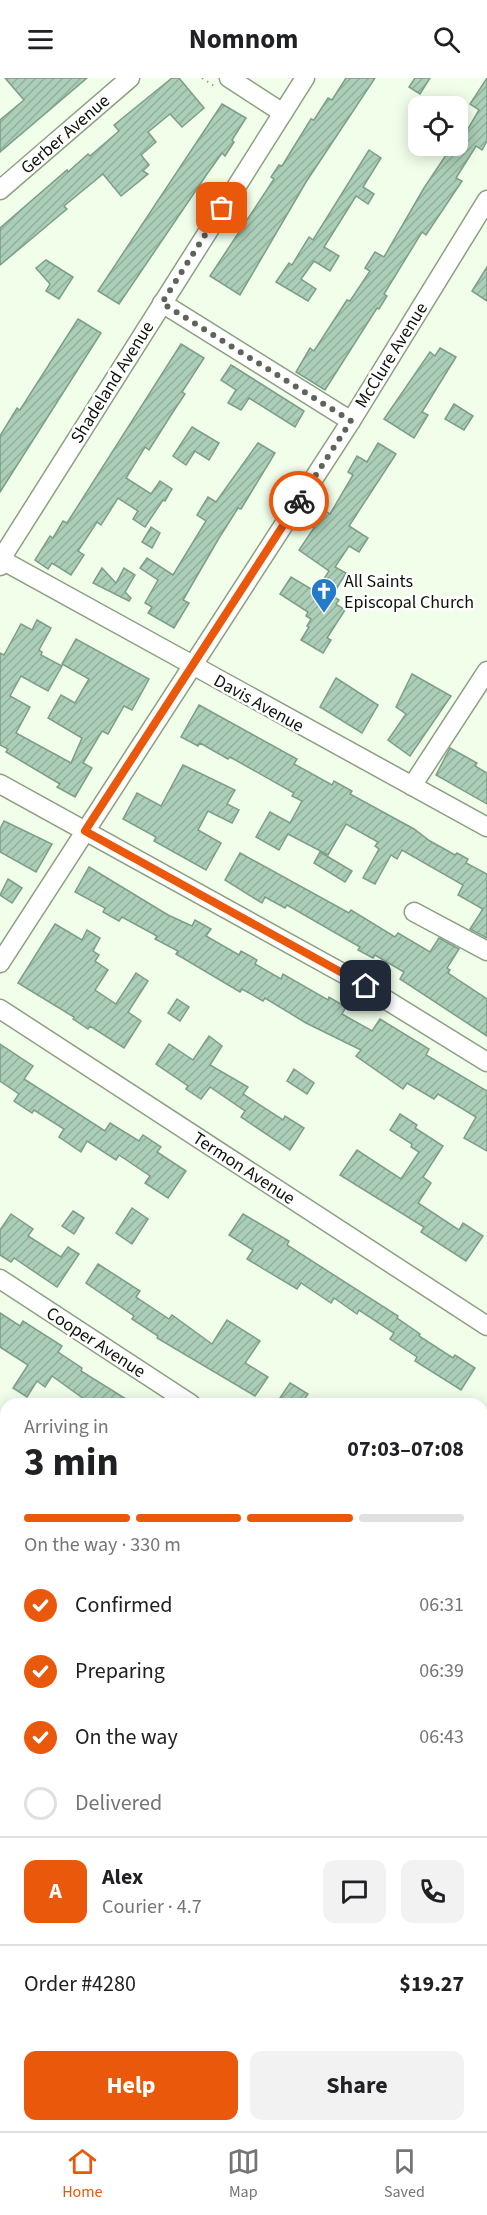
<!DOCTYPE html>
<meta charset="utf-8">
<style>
body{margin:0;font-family:"Source Sans 3",sans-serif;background:#f2f2f2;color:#202124;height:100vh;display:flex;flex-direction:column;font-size:22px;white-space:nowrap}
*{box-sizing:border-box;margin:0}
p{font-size:20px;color:#757577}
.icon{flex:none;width:33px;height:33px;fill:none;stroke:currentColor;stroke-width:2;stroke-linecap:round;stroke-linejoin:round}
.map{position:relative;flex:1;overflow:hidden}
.sheet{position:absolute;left:0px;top:1320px;width:488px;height:734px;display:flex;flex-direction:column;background:#fff;border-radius:18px 18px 0 0;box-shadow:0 3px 15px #0003}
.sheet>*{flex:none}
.buttons{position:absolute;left:408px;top:18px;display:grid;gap:12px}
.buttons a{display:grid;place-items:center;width:60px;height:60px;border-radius:12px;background:#fff;box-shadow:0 3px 15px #0003;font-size:30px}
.pin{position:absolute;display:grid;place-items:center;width:51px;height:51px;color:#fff;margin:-26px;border-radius:12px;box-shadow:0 3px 9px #0006}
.courier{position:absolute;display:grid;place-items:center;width:60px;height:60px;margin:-30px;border:4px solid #ea580c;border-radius:50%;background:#fff;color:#222;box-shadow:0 2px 8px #0007}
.headline em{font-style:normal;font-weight:700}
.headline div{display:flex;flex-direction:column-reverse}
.headline{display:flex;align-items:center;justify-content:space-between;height:102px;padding:0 24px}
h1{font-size:39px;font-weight:700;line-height:45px}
.bar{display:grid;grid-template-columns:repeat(4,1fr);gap:9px 6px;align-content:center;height:72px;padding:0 24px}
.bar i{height:8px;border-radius:4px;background:#e0e0e0}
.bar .current{background:#ea580c}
.bar p{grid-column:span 4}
.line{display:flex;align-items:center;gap:15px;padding:0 24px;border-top:2px solid #e0e0e0}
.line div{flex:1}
.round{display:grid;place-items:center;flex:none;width:63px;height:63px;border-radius:12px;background:#f2f2f2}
ol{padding:0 24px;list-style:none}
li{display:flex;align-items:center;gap:18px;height:66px}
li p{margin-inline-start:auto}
li .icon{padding:6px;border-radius:50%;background:#ea580c;color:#fff;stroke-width:4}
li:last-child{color:#757577}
li i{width:33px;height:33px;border:3px solid #e0e0e0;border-radius:50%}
.cta{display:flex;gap:12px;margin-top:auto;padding:12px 24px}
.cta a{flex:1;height:69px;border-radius:12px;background:#ea580c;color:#fff;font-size:24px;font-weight:700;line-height:69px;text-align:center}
.cta a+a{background:#f2f2f2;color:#202124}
header{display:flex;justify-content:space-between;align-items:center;height:78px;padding:0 24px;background:#fff;font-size:27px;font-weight:700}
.tab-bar{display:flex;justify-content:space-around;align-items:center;height:84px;border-top:2px solid #e0e0e0;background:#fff;font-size:16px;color:#757577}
.tab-bar a{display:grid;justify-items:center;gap:3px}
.tab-bar .current{color:#ea580c}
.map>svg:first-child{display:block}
</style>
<header><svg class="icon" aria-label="menu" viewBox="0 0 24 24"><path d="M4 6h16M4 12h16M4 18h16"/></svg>Nomnom<svg class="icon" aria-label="search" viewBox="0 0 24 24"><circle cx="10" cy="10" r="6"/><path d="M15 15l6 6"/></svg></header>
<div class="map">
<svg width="487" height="2053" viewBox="0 0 487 2053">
<defs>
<pattern id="forest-crowns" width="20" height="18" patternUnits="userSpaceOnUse" patternTransform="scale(1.5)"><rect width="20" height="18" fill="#ede0c2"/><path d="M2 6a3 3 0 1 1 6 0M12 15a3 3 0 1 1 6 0" fill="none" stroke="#cabfa5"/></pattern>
<pattern id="building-hatch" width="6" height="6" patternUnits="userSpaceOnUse" patternTransform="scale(1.5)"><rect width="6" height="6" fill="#abceb8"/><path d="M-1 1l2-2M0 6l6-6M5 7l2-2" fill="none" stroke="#92b09d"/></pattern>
</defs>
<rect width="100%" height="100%" fill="#f1feea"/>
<!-- forest -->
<polygon fill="url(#forest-crowns)" points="482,1878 487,1879 487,2053 450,2053 450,2048 482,2048"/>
<!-- building -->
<g fill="url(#building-hatch)" stroke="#7c9e89" stroke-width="1.5">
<polygon points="5,0 87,0 0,74 0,42 24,22"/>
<polygon points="172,0 179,0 204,30 182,49 170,36 148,54 156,64 141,77 149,87 143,93 148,96 121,118 103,96 64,128 67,131 0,187 0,150 67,92 68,94 88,76 90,78 119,53 114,47"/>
<polygon points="346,0 375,0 306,104 240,217 210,198 274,101 271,99 279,87 282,88 311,41 314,42 328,20 332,22"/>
<polygon points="415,0 430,0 420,16 409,9"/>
<polygon points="487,0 487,63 482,72 476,68 456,100 462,103 426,157 422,154 384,216 387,218 379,231 377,230 325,312 296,294 310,270 314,273 347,222 350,223 370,193 365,190 375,174 384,179 424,110 452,68 458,68 479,32 470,26"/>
<polygon points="222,26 246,40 232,62 234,64 225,78 222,75 207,96 119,226 98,213"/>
<polygon points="369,72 381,80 363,109 374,116 368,126 356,118 324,169 339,178 330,193 314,183 301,201 316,211 308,223 276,204 289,185 292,187 309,159 313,162"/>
<polygon points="46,182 73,199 59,221 46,213 50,206 36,190"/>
<polygon points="487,189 487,223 472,213"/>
<polygon points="78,241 101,255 0,414 0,358 17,330 20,332"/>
<polygon points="181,266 204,280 182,314 185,316 171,337 149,372 145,369 126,400 151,416 160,403 172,411 165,423 163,422 145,449 133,441 138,433 118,420 101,447 97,444 78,473 84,477 71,497 52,485 48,491 35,482 50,458 53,460 63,443 67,445"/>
<polygon points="440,270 456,279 422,334 428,337 414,360 384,341 430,274 435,278"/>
<polygon points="231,287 304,333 295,349 249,320 241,332 228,325 236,312 221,302"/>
<polygon points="454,326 473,338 464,352 445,341"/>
<polygon points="192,349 219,365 209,382 195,373 186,387 173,378"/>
<polygon points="258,365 275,375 241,431 238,430 219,460 183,522 189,525 174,550 148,535 152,529 145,525 158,502 140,490 147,480 173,497 206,443 197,437 208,419 216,424"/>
<polygon points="378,365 396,376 349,448 368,460 359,474 349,468 335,489 346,495 332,518 339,522 336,526 345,532 327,560 331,562 323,575 301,562 309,549 307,548 311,541 306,538 308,534 280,516 291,499 316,514 329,493 299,472 314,450 310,447 321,430 330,436 353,397 348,394 357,378 367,384"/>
<polygon points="151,449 160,455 152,470 142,464"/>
<polygon points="102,490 116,505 124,490 135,497 125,514 131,520 129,523 93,505"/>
<polygon points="37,542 51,550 39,572 42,574 41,577 62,588 48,613 21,598 10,618 30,629 16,655 71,685 82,660 48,640 61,617 75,625 89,601 62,586 76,561 149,601 132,632 124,628 108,656 102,653 83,685 92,690 75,719 57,709 60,706 6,674 8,671 0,667 0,575 4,577 21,546 32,552"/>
<polygon points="412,596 451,618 410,678 388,662 406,636 396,629"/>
<polygon points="336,600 378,627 362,655 320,629"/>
<polygon points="199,627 297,681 294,686 332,707 334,703 352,713 350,716 414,751 430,763 455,777 457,775 468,781 466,785 487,796 487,860 470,851 483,831 458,817 463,807 402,772 397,781 391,777 375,806 363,800 379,771 375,768 378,764 346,746 328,777 288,756 279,772 256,759 270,734 290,745 302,723 292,718 294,715 230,679 228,681 200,665 198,668 181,659"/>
<polygon points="450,670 477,685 475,688 487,695 487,726 436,697"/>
<polygon points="183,687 235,712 227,726 239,732 232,745 208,733 198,752 221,765 206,792 154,763 156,759 123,741 137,715 161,728"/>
<polygon points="4,743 52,766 36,794 0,774 0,751"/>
<polygon points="320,774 352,793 345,804 314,785"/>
<polygon points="240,775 349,835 351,832 395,859 398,855 430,874 439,860 459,871 447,890 450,892 448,895 487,921 487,958 400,901 404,894 375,877 373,880 358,872 360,869 287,827 285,830 265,819 262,825 225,802"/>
<polygon points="89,789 168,837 192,848 195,842 211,851 206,858 239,877 241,873 257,882 255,886 281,901 283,896 328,922 329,919 346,929 342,936 372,953 380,941 429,971 426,977 487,1013 487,1073 464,1060 476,1039 438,1016 434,1021 407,1005 403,1011 356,978 361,972 306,945 265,920 263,923 242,911 240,914 176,876 178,873 155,861 157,858 122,839 119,843 103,834 105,830 75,814"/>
<polygon points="8,801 22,810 12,825 0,817"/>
<polygon points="55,846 82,862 87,852 100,860 93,873 99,877 95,883 108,892 95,912 116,926 136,895 148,903 128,934 141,943 124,970 90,948 88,951 73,941 74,939 18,905"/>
<polygon points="177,921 189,929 180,943 168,935"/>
<polygon points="209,958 222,968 210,987 248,1009 243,1016 283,1042 285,1038 304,1050 290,1072 241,1039 245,1033 210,1009 201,1021 186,1011 188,1008 156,986 169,966 193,982"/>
<polygon points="0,966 33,988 24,1001 105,1053 110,1045 139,1063 143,1057 161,1069 157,1074 186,1093 168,1120 145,1105 150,1098 119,1077 116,1082 87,1063 81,1074 59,1059 64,1051 34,1032 32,1035 14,1023 19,1016 0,1003"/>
<polygon points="294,991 314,1005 307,1016 287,1003"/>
<polygon points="400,1036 417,1047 415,1050 443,1068 423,1099 431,1105 418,1125 459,1152 463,1145 483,1158 466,1183 421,1154 424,1149 340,1097 357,1072 401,1101 419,1074 411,1069 412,1066 390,1052"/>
<polygon points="132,1130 148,1141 132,1166 116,1155"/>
<polygon points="73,1133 84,1140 74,1156 62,1148"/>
<polygon points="11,1136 33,1151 28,1158 61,1179 68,1169 79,1176 57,1209 14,1180 11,1184 0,1177 0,1152"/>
<polygon points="243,1136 289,1163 287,1167 398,1238 397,1240 420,1256 419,1258 453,1280 455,1277 475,1290 461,1312 415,1283 417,1279 390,1261 394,1255 359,1232 357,1236 334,1220 331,1225 301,1205 297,1211 247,1181 253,1172 229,1157"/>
<polygon points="98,1186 140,1213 136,1219 169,1241 172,1237 212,1266 227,1242 260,1263 245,1285 268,1299 255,1318 157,1260 158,1258 132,1241 134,1238 86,1205"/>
<polygon points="0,1235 20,1248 23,1243 62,1268 58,1274 82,1290 81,1293 134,1326 91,1326 52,1298 45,1309 37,1303 27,1319 13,1310 28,1287 0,1269"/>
<polygon points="290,1305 308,1316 301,1326 276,1326"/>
</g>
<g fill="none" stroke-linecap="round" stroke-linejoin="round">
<!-- minor casing -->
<g stroke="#8ca081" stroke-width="21">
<g id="minor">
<polyline points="229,0 283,35"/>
<polyline points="0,112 130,0"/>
<polyline points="162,225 351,343"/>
<polyline points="0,481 487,749"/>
<polyline points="0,488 1,481 305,0"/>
<polyline points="0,706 346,897 487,984"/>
<polyline points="412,708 487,593"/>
<polyline points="414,834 487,873"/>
<polyline points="0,885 351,343 487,122"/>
<polyline points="0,931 487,1248"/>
<polyline points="0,1201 191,1326"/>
<polyline points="482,1516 487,1520"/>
<polyline points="482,1583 487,1597"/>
<polyline points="0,1649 6,1649"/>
<polyline points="0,1668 6,1679"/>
<polyline points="0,1925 6,1922"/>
<polyline points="0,2029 6,2040"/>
<polyline points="252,2048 252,2053"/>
<polyline points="313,2048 313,2053"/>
<polyline points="439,2048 440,2053"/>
<polyline points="213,2053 228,2048"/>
</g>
</g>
<!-- major casing -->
<g stroke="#8ca081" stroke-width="26">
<g id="major">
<polyline points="0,1449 6,1455"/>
<polyline points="482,1580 487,1578"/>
</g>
</g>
<!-- path -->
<g stroke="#9aa594" stroke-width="2" stroke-dasharray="1.5 4.5" stroke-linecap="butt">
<polyline points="202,0 214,8"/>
<polyline points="0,1476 6,1480"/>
<polyline points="482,1620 487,1633"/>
<polyline points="482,1889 487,1889"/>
<polyline points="0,2004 6,2015"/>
<polyline points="24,2048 27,2053"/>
<polyline points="181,2053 196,2048"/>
</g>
<!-- minor -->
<use href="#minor" stroke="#fff" stroke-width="18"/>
<!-- major -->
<use href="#major" stroke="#fff" stroke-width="22"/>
</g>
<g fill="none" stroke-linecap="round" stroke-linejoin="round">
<!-- done -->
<polyline stroke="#5c6557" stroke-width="6" stroke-dasharray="0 10.8" points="222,130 162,225 351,343 299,423"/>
<!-- route -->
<polyline stroke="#ea580c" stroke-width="8" points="299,423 85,753 366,908"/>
</g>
<!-- icons -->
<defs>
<g id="church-pin" transform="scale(1.35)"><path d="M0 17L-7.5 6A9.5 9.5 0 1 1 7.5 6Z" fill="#247bc9" stroke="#fff"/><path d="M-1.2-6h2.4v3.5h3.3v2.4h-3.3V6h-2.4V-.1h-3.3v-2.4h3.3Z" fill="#fff"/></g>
</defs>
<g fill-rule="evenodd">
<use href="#church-pin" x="324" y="513"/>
</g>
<g text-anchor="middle" stroke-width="5" stroke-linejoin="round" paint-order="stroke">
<!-- street labels -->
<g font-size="18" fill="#0c1308" stroke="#fff">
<text transform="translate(65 56) rotate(-41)" y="6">Gerber Avenue</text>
<text transform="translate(391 277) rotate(-58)" y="6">McClure Avenue</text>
<text transform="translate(112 304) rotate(-58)" y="6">Shadeland Avenue</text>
<text transform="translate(259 625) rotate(29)" y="6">Davis Avenue</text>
<text transform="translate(244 1090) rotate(33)" y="6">Termon Avenue</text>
<text transform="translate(96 1264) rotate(33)" y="6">Cooper Avenue</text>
</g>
<!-- poi labels -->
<g font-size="18" fill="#0c1308" stroke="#fff" text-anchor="start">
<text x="344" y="509">All Saints<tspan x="344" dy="21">Episcopal Church</tspan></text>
</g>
</g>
</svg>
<div class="buttons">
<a><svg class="icon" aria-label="locate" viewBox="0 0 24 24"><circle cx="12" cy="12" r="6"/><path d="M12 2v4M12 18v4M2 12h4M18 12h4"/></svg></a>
</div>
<div class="pin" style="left:222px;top:130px;background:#ea580c"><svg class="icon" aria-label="bag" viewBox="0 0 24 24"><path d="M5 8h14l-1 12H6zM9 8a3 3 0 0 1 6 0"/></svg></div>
<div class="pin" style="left:366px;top:908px;background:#1f2937"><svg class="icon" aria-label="home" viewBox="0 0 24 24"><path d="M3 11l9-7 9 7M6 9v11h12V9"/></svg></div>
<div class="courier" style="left:299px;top:423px"><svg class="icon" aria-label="bike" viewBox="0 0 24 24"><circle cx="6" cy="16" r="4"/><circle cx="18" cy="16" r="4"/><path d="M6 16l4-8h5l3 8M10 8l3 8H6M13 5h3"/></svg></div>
<section class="sheet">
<div class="headline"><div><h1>3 min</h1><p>Arriving in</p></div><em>07:03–07:08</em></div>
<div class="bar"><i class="current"></i><i class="current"></i><i class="current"></i><i></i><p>On the way · 330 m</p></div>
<ol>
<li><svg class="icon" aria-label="check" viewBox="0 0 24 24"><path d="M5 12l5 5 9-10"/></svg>Confirmed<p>06:31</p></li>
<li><svg class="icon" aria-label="check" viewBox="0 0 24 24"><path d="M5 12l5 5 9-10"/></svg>Preparing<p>06:39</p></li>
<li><svg class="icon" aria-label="check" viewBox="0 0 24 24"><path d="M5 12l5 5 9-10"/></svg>On the way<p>06:43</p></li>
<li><i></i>Delivered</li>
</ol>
<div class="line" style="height:108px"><b class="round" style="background:#ea580c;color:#fff">A</b><div><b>Alex</b><p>Courier · 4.7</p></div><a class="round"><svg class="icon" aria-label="chat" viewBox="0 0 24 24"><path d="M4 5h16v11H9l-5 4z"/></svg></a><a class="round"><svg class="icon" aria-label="phone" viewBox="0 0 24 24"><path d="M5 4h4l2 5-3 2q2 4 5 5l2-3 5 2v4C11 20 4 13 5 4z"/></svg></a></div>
<div class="line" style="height:78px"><div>Order #4280</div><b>$19.27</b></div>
<div class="cta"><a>Help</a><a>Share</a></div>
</section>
</div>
<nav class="tab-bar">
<a class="current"><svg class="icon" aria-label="home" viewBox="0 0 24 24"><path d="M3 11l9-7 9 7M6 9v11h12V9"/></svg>Home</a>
<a><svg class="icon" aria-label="map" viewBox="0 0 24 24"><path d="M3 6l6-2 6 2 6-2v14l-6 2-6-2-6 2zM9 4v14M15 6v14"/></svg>Map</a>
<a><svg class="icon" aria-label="saved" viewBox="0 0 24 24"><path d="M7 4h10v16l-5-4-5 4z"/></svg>Saved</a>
</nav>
